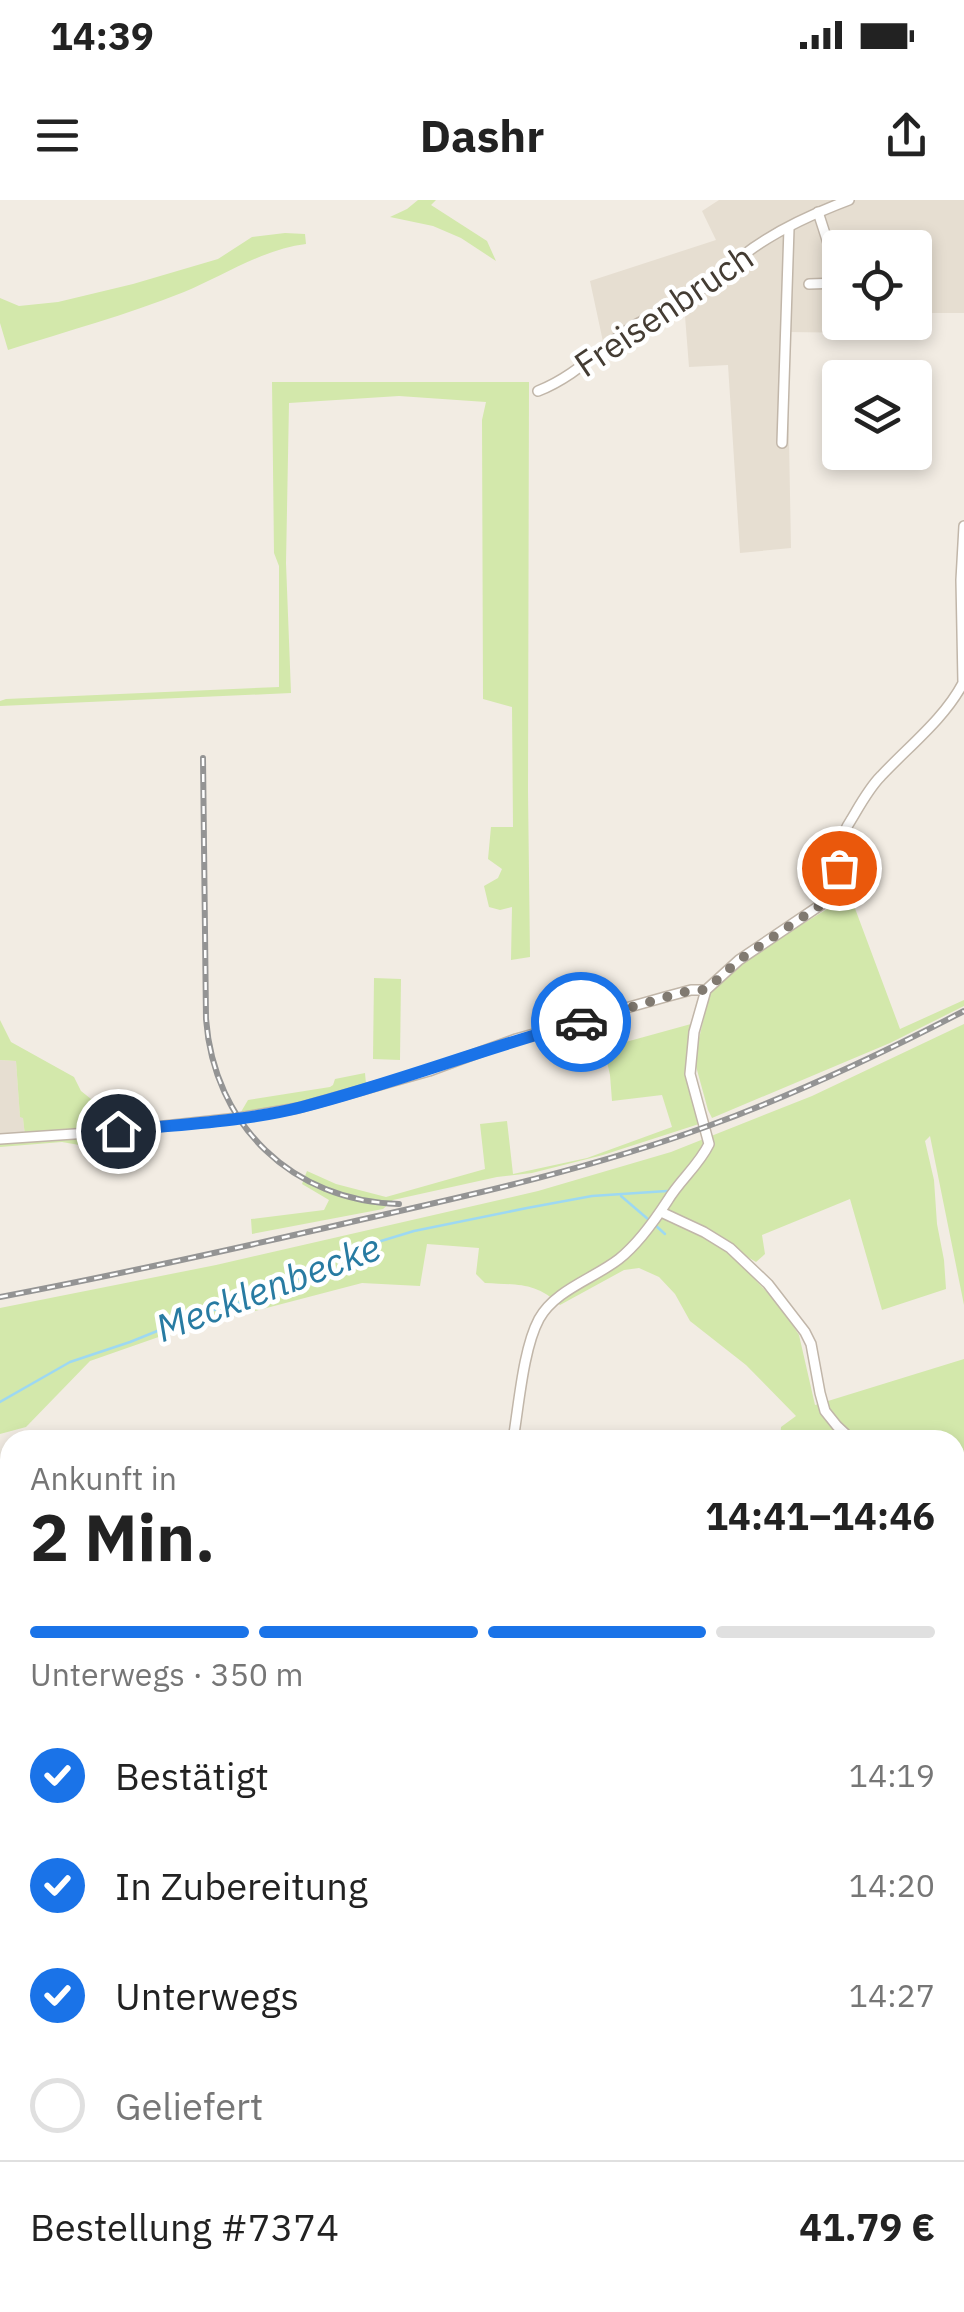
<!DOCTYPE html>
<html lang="de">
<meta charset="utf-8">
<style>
body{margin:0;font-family:"IBM Plex Sans",sans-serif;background:#f2f2f2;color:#222;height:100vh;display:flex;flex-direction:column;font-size:38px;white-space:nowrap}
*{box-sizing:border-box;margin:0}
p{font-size:32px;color:#767676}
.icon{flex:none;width:55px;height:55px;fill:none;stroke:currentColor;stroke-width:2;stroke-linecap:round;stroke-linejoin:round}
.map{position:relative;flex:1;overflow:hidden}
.drawer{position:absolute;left:0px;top:1230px;width:965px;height:882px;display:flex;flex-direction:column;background:#fff;border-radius:30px 30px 0 0;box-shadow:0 5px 15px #0003}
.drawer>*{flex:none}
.tools{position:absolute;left:822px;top:30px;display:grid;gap:20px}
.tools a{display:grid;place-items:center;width:110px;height:110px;border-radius:10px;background:#fff;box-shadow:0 5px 15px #0003;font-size:50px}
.pin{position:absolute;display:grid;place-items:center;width:85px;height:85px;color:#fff;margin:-42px;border:5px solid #fff;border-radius:50%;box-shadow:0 2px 10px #0007}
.courier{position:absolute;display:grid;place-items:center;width:100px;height:100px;margin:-50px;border:8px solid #1a73e8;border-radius:50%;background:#fff;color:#222;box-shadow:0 2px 12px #0007}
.overview em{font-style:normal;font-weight:800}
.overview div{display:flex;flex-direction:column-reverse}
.overview{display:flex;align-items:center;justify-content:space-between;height:170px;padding:0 30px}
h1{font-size:65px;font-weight:800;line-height:75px}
.bar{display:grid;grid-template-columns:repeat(4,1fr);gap:15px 10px;align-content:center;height:120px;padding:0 30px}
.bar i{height:12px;border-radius:8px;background:#e0e0e0}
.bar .on{background:#1a73e8}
.bar p{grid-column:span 4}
.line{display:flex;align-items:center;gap:25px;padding:0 30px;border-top:2px solid #e0e0e0}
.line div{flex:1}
ol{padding:0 30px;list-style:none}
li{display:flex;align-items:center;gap:30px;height:110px}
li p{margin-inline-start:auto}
li .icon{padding:10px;border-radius:50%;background:#1a73e8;color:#fff;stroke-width:4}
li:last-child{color:#767676}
li i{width:55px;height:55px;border:5px solid #e0e0e0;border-radius:50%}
.status{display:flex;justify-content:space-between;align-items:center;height:70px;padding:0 50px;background:#fff;direction:ltr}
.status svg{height:28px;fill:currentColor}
header{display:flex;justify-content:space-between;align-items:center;height:130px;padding:0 30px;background:#fff;font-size:45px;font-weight:800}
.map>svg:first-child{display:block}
</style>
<div class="status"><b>14:39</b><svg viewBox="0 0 49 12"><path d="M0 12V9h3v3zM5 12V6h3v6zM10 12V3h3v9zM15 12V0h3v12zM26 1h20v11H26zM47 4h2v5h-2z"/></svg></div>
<header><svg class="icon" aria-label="menu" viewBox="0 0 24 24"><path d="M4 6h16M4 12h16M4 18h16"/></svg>Dashr<svg class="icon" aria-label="share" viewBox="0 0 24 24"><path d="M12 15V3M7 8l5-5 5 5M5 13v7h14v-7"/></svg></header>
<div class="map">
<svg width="964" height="2112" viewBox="0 0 964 2112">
<rect width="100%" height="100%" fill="#f2ece3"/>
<!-- residential -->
<g fill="#e6ded1" fill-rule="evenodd">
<path d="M719,0H964V113H922V127L863,133L787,132L791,348L740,353L728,165L689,167L685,116L681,106L645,121L605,151L590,81L716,40L702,11ZM840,48H915V122H840Z"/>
<polygon points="0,860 16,861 20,917 23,917 25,937 0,938"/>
<polygon points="964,1587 964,2112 468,2112 469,2102 955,2102 955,1589"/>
</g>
<!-- green -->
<g fill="#d3e8ab">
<polygon points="418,0 436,0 431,5 487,41 496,61 461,38 433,26 390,17 407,9"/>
<path d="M285,33L305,34L306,44C263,49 223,76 184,92C127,115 67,131 8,150L0,123V98L19,106L58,102L133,84L218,59L252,37Z"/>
<polygon points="272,182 529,182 528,591 530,757 511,760 512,707 500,710 489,707 484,686 498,678 502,669 488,659 491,627 513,627 512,507 483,499 482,220 486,202 399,196 289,203 286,363 291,493 0,506 0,501 6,499 279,487 279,366 274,353"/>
<polygon points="847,687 900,829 964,800 964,806 890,843 712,918 708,910 694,859 710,793 755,753 837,703"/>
<polygon points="374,778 401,779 400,860 373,859"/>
<polygon points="0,820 11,842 74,877 81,891 96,903 96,933 85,946 62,942 0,947 0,938 25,936 23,918 20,917 16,861 0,860"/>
<polygon points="691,824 687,868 699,924 603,955 532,973 497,977 393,1000 383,1009 252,1034 251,1019 324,1010 329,1000 302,984 307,971 336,984 386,997 485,969 480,924 507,921 513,974 587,958 672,927 662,895 612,901 610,875 604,848"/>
<path d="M964,824V1105L930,936L925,941L934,980L937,1024L944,1060L946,1089L882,1110L850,999L762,1035L765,1054L756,1062L704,1031L662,1014L703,1034L731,1054L781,1107L799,1135L815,1205L964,1159V1341L955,1343V1240H780L781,1227L796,1216L746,1165L690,1121L675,1094L659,1077L639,1068L624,1070L560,1105C535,1082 518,1085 485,1083L476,1074L479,1048L427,1044L420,1086L362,1083L170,1133L90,1161L26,1227L0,1234V1108L216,1065L538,991L671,952L812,896Z"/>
<polygon points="365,873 366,884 295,905 238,917 248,900 330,887 333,885 335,879"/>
<polygon points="10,1423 10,1593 0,1591 0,1424"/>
<polygon points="10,1922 10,2102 50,2103 49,2112 0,2112 0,1923"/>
<polygon points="309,2103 469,2103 468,2112 305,2112"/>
</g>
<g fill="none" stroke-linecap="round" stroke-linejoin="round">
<!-- stream -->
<g stroke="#9dd8f2" stroke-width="2.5">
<polyline points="621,996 649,1020"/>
<polyline points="655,1025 665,1034"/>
<polyline points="0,1202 70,1162 130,1142 197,1115 269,1094 358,1048 414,1031 527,1008 592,996 667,991"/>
</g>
<!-- street casing -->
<g stroke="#c1b6a9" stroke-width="12">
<g id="street">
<polyline points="818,12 828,43 829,83"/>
<polyline points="809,84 840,83"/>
<path d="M538,191C576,176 599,149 632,127C649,116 669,110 687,99C707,88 723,72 741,57C772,32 812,14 849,0"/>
<polyline points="782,243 789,28"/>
<polyline points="0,939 118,931 238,918 298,908 429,871 516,839 665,797 691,790 706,790"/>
<polyline points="661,1012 704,1032 730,1048 768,1084 805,1132 811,1144 820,1193 825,1211 837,1226 852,1240"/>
<path d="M513,1240C519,1205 523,1149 539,1119C555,1090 593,1079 619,1059C638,1044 655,1020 668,1000C680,980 699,965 709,944L690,874L694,832L706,790L739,760L828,700C829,699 837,688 837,687C846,663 832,649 851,620C860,605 869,588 881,576C909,546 944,519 963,483L961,380L964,326"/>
<polyline points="955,1455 964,1479"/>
<polyline points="955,1653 964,1651"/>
<polyline points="955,1757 964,1755"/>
<polyline points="955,1910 964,1911"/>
<polyline points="955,2021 964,2021"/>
<polyline points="54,2112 55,2102"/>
<polyline points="302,2112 306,2102"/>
</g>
</g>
<!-- street -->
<use href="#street" stroke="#fff" stroke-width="9"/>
<!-- rail casing -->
<g stroke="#949494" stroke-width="6">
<g id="rail">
<path d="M203,558L206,819C214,925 292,1001 399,1004"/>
<path d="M0,1097C122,1074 243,1047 364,1019C480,993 596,967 708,926C796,894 881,854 964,811"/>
</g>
</g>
<!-- rail -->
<use href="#rail" stroke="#fff" stroke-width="2.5" stroke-dasharray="8" stroke-linecap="butt"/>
</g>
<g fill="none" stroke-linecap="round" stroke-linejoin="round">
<!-- done -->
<polyline stroke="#817a71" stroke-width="10" stroke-dasharray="0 18" points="581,822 666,797 692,790 706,790 739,760 828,700 837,688 839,668"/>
<!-- route -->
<path stroke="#1a73e8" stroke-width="12" d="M118,931C179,924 243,922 302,907C396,883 487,847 581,822"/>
</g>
<g text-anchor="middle" stroke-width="9" stroke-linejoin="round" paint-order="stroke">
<!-- street labels -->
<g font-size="35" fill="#443c33" stroke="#fff">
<text transform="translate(664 111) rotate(-34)" y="12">Freisenbruch</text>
</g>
<!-- water labels -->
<g font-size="38" font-style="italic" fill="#287ba2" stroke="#fff">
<text transform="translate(268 1088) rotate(-21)" y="13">Mecklenbecke</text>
</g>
</g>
</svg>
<div class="tools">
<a><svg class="icon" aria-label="locate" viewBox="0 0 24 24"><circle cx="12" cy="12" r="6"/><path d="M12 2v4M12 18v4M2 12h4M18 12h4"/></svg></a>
<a><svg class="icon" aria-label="layers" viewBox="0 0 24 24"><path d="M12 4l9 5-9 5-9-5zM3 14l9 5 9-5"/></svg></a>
</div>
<div class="pin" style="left:839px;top:668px;background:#ea580c"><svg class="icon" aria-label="bag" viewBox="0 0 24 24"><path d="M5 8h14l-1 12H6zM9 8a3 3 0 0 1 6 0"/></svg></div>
<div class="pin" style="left:118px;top:931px;background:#1f2937"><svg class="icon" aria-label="home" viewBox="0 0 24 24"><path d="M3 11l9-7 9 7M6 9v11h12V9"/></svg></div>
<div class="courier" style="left:581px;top:822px"><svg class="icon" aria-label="car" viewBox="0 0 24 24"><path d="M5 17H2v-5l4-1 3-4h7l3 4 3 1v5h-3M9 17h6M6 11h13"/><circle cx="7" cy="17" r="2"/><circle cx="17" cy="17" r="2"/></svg></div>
<section class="drawer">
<div class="overview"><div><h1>2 Min.</h1><p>Ankunft in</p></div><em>14:41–14:46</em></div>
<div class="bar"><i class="on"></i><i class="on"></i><i class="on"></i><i></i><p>Unterwegs · 350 m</p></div>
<ol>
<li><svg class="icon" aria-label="check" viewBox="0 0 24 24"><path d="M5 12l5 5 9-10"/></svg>Bestätigt<p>14:19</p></li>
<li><svg class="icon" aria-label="check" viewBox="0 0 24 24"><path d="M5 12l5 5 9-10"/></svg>In Zubereitung<p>14:20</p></li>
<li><svg class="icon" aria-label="check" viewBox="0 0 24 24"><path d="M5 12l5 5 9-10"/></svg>Unterwegs<p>14:27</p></li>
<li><i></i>Geliefert</li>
</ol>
<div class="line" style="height:130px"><div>Bestellung #7374</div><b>41.79 €</b></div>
</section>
</div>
